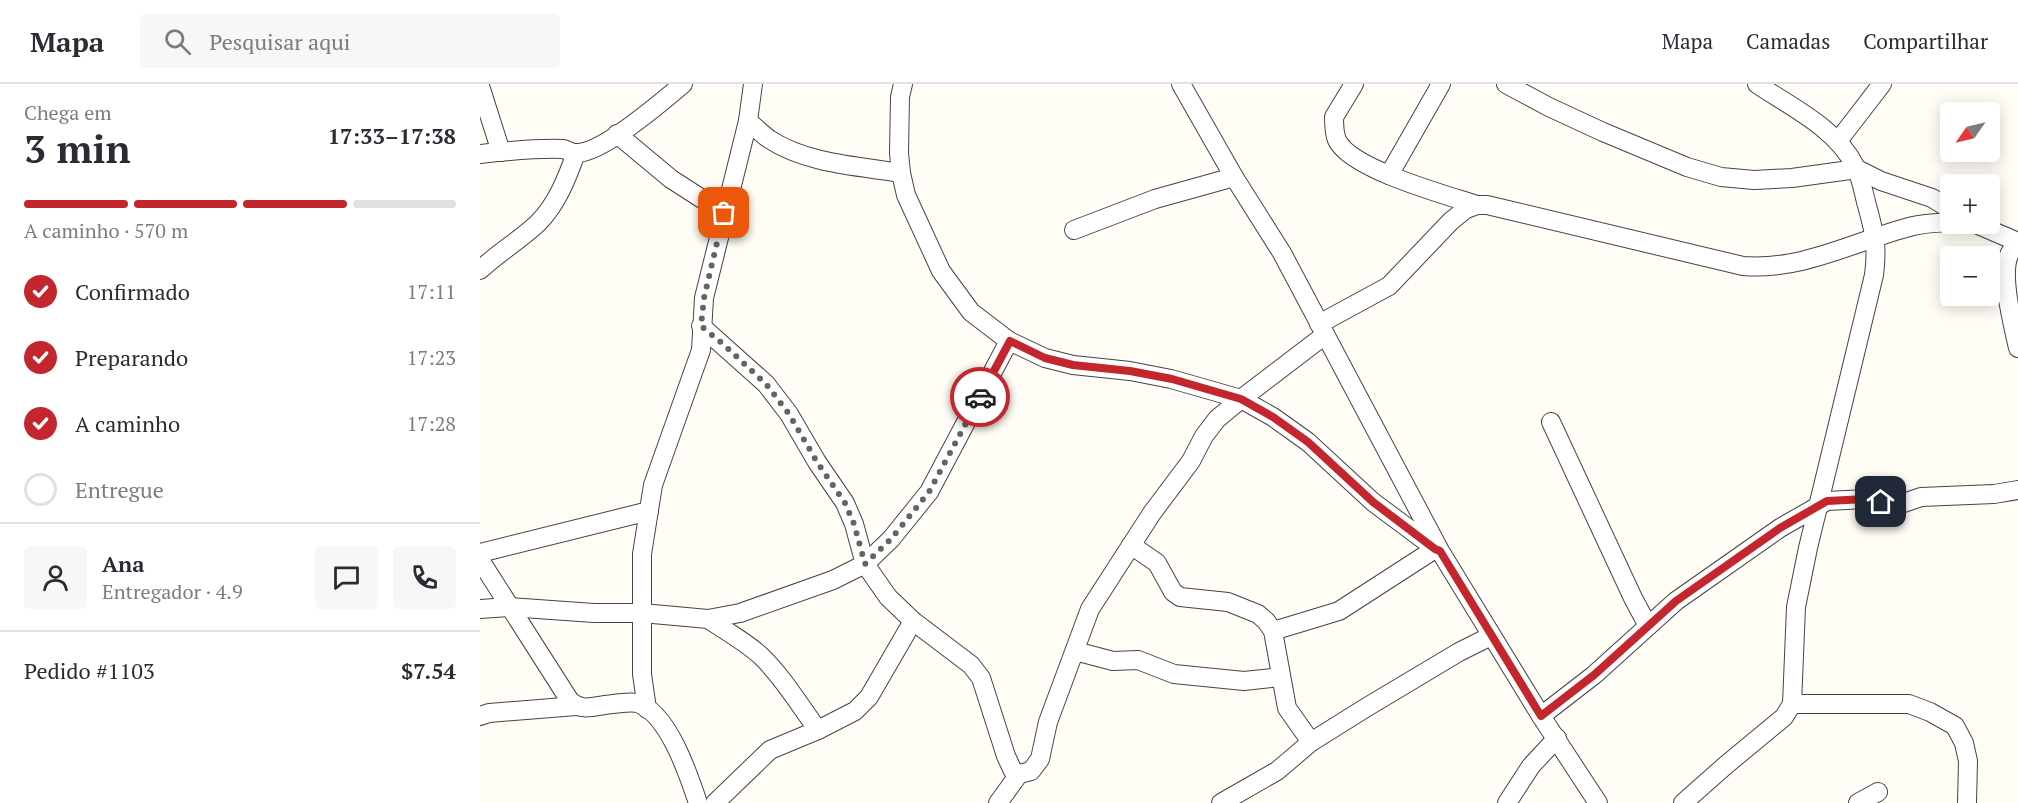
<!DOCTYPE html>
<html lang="pt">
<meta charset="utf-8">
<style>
body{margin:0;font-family:"PT Serif",serif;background:#f7f7f7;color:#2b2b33;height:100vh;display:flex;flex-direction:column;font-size:22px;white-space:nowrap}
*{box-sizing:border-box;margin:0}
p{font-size:20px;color:#7c7c81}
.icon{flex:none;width:33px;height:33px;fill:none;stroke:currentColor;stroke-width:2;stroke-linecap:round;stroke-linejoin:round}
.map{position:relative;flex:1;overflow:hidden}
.panel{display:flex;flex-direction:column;background:#fff;width:480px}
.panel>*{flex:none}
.needle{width:39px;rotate:236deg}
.buttons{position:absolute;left:1460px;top:18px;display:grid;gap:12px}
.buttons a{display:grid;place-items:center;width:60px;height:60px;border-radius:6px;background:#fff;box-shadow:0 3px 15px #0003;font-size:30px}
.pin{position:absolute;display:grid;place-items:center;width:51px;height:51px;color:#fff;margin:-26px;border-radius:12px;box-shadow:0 3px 9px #0006}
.courier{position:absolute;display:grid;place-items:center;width:60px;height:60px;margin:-30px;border:4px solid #c4262e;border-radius:50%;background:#fff;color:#222;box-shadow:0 2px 8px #0007}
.head em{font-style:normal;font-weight:800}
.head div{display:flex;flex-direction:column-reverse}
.head{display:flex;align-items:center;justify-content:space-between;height:102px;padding:0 24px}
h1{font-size:39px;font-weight:800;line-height:45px}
.bar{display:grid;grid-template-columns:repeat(4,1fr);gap:9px 6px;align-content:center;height:72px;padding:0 24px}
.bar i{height:8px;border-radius:4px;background:#e1e1e2}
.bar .active{background:#c4262e}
.bar p{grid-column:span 4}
.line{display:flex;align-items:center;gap:15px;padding:0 24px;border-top:2px solid #e1e1e2}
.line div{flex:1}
.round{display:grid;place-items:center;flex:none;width:63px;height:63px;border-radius:6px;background:#f7f7f7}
ol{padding:0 24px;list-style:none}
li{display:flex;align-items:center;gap:18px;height:66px}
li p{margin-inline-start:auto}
li .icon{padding:6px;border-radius:50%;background:#c4262e;color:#fff;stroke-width:4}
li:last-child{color:#7c7c81}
li i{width:33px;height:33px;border:3px solid #e1e1e2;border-radius:50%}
header{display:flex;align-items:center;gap:36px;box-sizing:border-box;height:84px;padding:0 30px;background:#fff;border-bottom:2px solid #e1e1e2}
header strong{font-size:28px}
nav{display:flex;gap:33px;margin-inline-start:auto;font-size:21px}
.search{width:420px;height:54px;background:#f7f7f7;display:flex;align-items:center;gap:15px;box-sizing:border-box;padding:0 21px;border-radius:6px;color:#7c7c81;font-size:22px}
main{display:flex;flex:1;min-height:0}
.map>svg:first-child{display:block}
</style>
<header>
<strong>Mapa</strong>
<div class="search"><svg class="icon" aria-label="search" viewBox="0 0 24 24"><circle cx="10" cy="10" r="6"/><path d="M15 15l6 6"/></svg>Pesquisar aqui</div>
<nav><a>Mapa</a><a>Camadas</a><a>Compartilhar</a></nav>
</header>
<main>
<section class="panel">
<div class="head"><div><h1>3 min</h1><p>Chega em</p></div><em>17:33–17:38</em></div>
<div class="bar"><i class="active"></i><i class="active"></i><i class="active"></i><i></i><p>A caminho · 570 m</p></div>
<ol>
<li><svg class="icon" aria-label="check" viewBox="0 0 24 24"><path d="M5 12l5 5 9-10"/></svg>Confirmado<p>17:11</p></li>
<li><svg class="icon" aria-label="check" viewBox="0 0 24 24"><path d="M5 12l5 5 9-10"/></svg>Preparando<p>17:23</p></li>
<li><svg class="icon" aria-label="check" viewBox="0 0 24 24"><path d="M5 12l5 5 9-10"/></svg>A caminho<p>17:28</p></li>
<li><i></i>Entregue</li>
</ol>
<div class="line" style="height:108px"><a class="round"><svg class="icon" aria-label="person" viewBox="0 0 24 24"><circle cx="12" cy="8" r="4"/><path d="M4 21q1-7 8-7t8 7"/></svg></a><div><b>Ana</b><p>Entregador · 4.9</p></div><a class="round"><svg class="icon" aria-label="chat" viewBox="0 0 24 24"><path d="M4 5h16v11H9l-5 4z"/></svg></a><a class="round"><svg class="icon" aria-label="phone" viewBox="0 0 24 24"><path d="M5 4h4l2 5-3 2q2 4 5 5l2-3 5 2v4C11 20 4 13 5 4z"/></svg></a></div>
<div class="line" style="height:78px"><div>Pedido #1103</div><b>$7.54</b></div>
</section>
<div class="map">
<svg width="1538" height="719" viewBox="0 0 1538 719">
<rect width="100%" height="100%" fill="#fffdf5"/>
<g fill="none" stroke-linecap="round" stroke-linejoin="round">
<!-- minor casing -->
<g stroke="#444" stroke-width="20">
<g id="minor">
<polyline points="423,0 420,13 419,69 421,89 426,111 461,187 491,228 529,257 565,274 593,281 650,287 691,295 761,315 793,333 828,358 893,418 956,465"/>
<polyline points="701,0 754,93 802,169 960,467 1061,632 1118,719"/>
<path d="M874,0L854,33C854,41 854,49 857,56C870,85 966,111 997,121"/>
<polyline points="1026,0 1069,23 1123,48 1207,83 1241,93 1274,96 1312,94 1377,85 1401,97 1452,114 1470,125"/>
<polyline points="0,2 21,68"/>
<path d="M268,37C275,43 282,50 289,55C327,80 378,82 421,89"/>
<polyline points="137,50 191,95 244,129"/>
<polyline points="1358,57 1402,0"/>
<path d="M0,70C27,67 55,64 83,65C87,66 92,69 96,69C121,70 183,17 203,0"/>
<polyline points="909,91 961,0"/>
<polyline points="1496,140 1538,158"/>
<polyline points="594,146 675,115 754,93"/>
<path d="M1538,160C1535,163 1530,167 1529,171C1520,192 1533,241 1538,264"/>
<path d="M0,186C18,169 40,156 58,139C77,120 87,94 96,69"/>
<path d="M839,240L909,202L971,137L986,125L997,121H1007L1263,182C1323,187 1377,156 1433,142C1445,139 1458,139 1470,138"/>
<polyline points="221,242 286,300 309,330 337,378 365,419 374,440 385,480 408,513 433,537 491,581 501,594 526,672 533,687 539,690"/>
<polyline points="1071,338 1153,514 1168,542"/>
<polyline points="651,461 677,479 693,508 700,513 748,518 778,530 786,537 793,547 807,624 831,658"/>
<polyline points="0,469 169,427"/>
<path d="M0,476L90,617C101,627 112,623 125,621C134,620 148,617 157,619C188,628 209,692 218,719"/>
<polyline points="0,525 29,523 114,529 162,529 228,535 260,529 353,496 385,480 411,455 449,408 529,257"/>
<path d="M228,535C246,547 266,558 281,572C303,593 320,622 338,646"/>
<polyline points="793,547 859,527 955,465"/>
<polyline points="595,567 633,577 658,576 694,590 764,597 801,593"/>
<polyline points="1312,620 1429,620 1450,628 1475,642 1484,659 1488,677 1487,719"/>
<polyline points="167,625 162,590 162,470 173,401 221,266 224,214 268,37 273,0"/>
<polyline points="0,632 9,629 96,622"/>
<polyline points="1061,632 1114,591 1196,517 1300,444 1347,417 1386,415 1415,422 1441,413 1514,410 1538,406"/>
<polyline points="235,719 290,666 338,646 375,627 389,613 433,537"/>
<polyline points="518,719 539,690 551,687 560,675 568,638 610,525 672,429 711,377 724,352 737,335 761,315 845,251"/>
<polyline points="741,719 797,687 831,658 887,623 979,568 1011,552"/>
<polyline points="1027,719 1051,682 1077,654"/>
<path d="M1203,719L1246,681L1304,633L1312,620L1316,523L1328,464L1394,191C1398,160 1394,147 1386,118C1383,106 1381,93 1375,82C1356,44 1311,23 1277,0"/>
<polyline points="1378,719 1398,708"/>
</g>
</g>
<!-- minor -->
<use href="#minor" stroke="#fff" stroke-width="18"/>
</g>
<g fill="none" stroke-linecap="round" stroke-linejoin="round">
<!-- done -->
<polyline stroke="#646461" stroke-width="6" stroke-dasharray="0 10.8" points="244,129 224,214 221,242 243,260 286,300 309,330 337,378 365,419 374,440 385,480 411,455 449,408 500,313"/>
<!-- route -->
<polyline stroke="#c4262e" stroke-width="8" points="500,313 530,257 565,274 593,281 650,287 692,295 761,315 793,333 828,358 893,418 955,465 960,467 1061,632 1114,591 1196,517 1300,444 1347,417 1386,415 1401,418"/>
</g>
</svg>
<div class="buttons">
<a><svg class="needle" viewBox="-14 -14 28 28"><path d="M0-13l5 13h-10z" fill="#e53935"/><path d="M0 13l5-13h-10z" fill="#7c7c81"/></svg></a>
<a>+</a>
<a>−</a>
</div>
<div class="pin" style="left:244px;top:129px;background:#ea580c"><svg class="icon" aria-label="bag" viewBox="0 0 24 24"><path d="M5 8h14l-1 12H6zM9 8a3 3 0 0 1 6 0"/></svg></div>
<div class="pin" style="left:1401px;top:418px;background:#1f2937"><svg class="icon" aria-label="home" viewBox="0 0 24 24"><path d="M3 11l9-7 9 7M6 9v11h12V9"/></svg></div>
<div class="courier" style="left:500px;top:313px"><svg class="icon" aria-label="car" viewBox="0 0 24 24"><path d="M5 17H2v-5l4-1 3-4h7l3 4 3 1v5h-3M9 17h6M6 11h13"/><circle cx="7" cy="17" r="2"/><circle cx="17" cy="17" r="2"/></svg></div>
</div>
</main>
